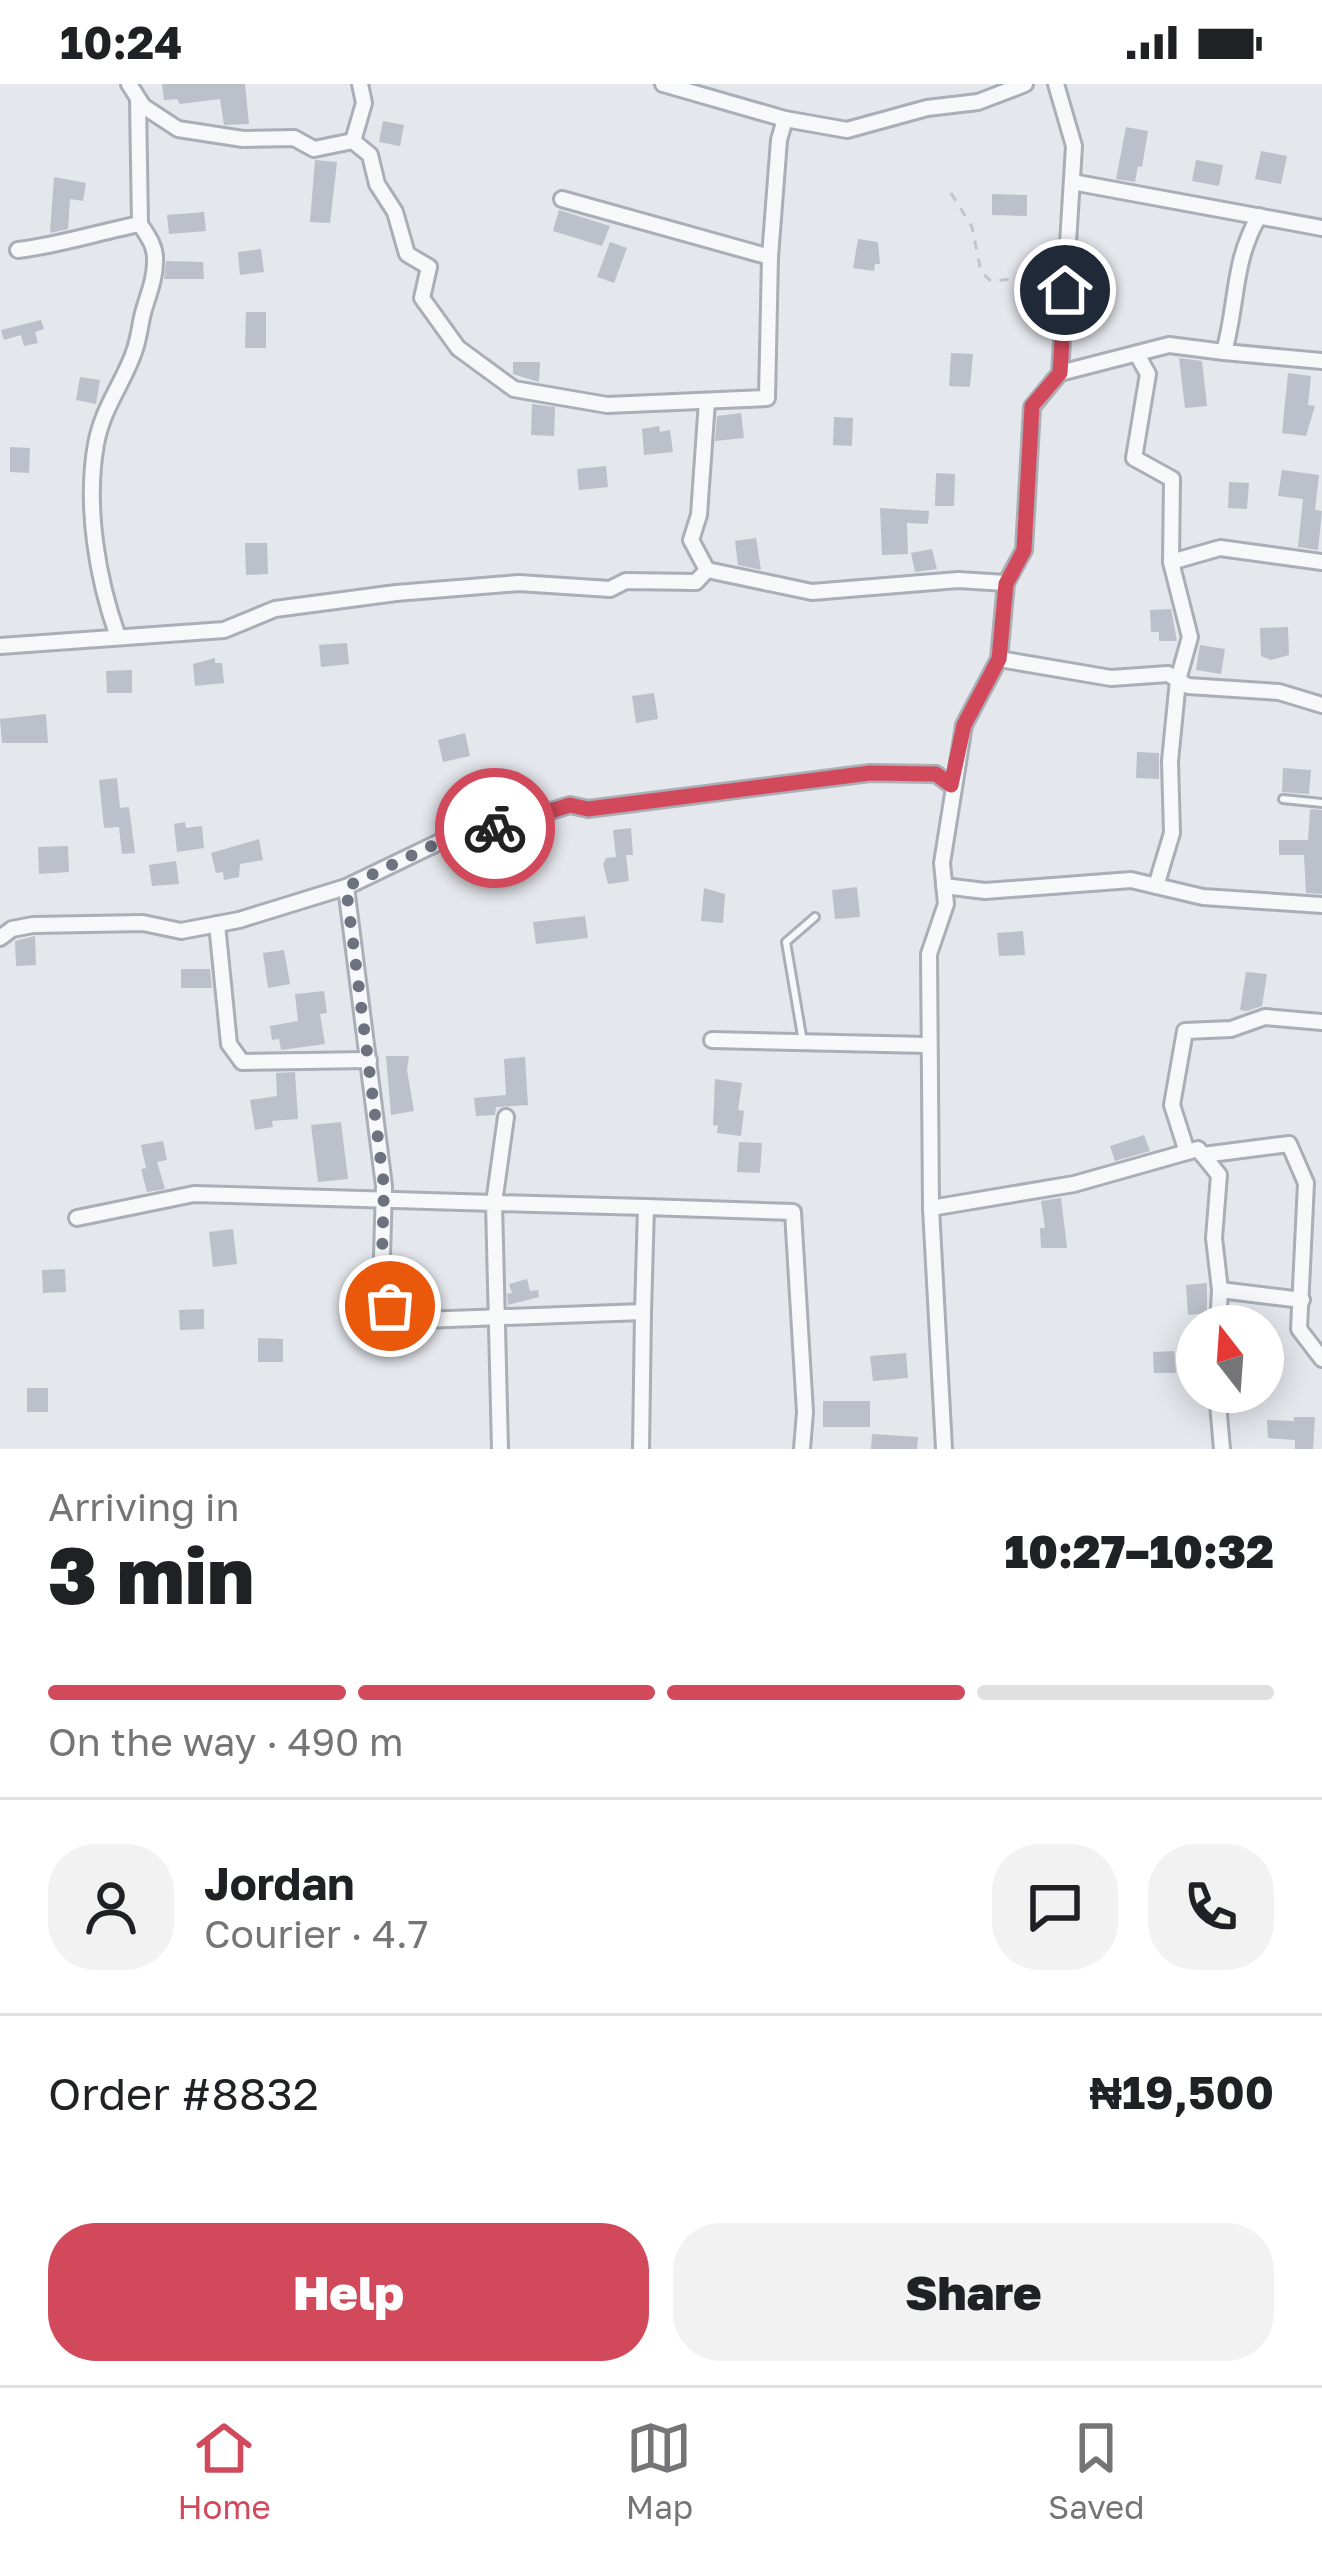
<!DOCTYPE html>
<meta charset="utf-8">
<style>
body{margin:0;font-family:"Golos Text",sans-serif;background:#f2f2f2;color:#202124;height:100vh;display:flex;flex-direction:column;font-size:45px;white-space:nowrap}
*{box-sizing:border-box;margin:0}
p{font-size:39px;color:#757577}
.icon{flex:none;width:66px;height:66px;fill:none;stroke:currentColor;stroke-width:2;stroke-linecap:round;stroke-linejoin:round}
.map{position:relative;height:1365px;overflow:hidden}
.panel{display:flex;flex-direction:column;background:#fff;flex:1}
.panel>*{flex:none}
.needle{width:78px;rotate:343deg}
.buttons{position:absolute;left:1176px;top:1221px;display:grid;gap:24px}
.buttons a{display:grid;place-items:center;width:108px;height:108px;border-radius:50%;background:#fff;box-shadow:0 6px 30px #0003;font-size:60px}
.pin{position:absolute;display:grid;place-items:center;width:102px;height:102px;color:#fff;margin:-51px;border:6px solid #fff;border-radius:50%;box-shadow:0 3px 12px #0007}
.courier{position:absolute;display:grid;place-items:center;width:120px;height:120px;margin:-60px;border:9px solid #d1495b;border-radius:50%;background:#fff;color:#222;box-shadow:0 3px 15px #0007}
.head em{font-style:normal;font-weight:800}
.head div{display:flex;flex-direction:column-reverse}
.head{display:flex;align-items:center;justify-content:space-between;height:204px;padding:0 48px}
h1{font-size:78px;font-weight:800;line-height:90px}
.bar{display:grid;grid-template-columns:repeat(4,1fr);gap:18px 12px;align-content:center;height:144px;padding:0 48px}
.bar i{height:15px;border-radius:9px;background:#e0e0e0}
.bar .active{background:#d1495b}
.bar p{grid-column:span 4}
.line{display:flex;align-items:center;gap:30px;padding:0 48px;border-top:3px solid #e0e0e0}
.line div{flex:1}
.round{display:grid;place-items:center;flex:none;width:126px;height:126px;border-radius:48px;background:#f2f2f2}
.button{display:flex;gap:24px;margin-top:auto;padding:24px 48px}
.button a{flex:1;height:138px;border-radius:48px;background:#d1495b;color:#fff;font-size:48px;font-weight:800;line-height:138px;text-align:center}
.button a+a{background:#f2f2f2;color:#202124}
.status{display:flex;justify-content:space-between;align-items:center;height:84px;padding:0 60px;background:#fff;direction:ltr}
.status svg{height:33px;fill:currentColor}
.menu{display:flex;justify-content:space-around;align-items:center;height:168px;border-top:3px solid #e0e0e0;background:#fff;font-size:33px;color:#757577}
.menu a{display:grid;justify-items:center;gap:6px}
.menu .active{color:#d1495b}
.map>svg:first-child{display:block}
</style>
<div class="status"><b>10:24</b><svg viewBox="0 0 49 12"><path d="M0 12V9h3v3zM5 12V6h3v6zM10 12V3h3v9zM15 12V0h3v12zM26 1h20v11H26zM47 4h2v5h-2z"/></svg></div>
<div class="map">
<svg width="1322" height="1365" viewBox="0 0 1322 1365">
<rect width="100%" height="100%" fill="#e4e7ec"/>
<!-- building -->
<g fill="#bbc0ca">
<polygon points="162,0 245,0 249,40 224,41 220,15 180,20 177,15 164,16"/>
<polygon points="383,37 404,41 400,62 379,58"/>
<polygon points="1126,43 1148,47 1142,83 1138,82 1135,98 1116,95"/>
<polygon points="1261,67 1287,72 1281,100 1255,95"/>
<polygon points="315,76 337,78 330,139 310,138"/>
<polygon points="1196,76 1223,81 1219,102 1192,97"/>
<polygon points="54,93 86,99 83,117 70,115 68,145 50,149"/>
<polygon points="992,110 1027,111 1027,132 992,131"/>
<polygon points="559,126 610,142 602,162 553,147"/>
<polygon points="204,128 206,147 169,150 167,131"/>
<polygon points="858,155 878,158 880,180 875,180 874,187 853,184"/>
<polygon points="610,158 627,164 614,199 597,193"/>
<polygon points="261,165 264,188 240,191 238,168"/>
<polygon points="166,177 203,178 204,195 164,195"/>
<polygon points="246,228 266,228 266,264 245,264"/>
<polygon points="41,236 44,245 35,248 38,259 24,262 21,251 4,256 1,246"/>
<polygon points="951,269 973,270 970,303 949,302"/>
<polygon points="1179,274 1202,277 1207,322 1185,324"/>
<polygon points="513,278 540,278 539,298 513,290"/>
<polygon points="1288,289 1311,292 1308,321 1315,322 1306,352 1282,349"/>
<polygon points="80,293 100,296 96,320 76,316"/>
<polygon points="532,320 555,323 554,352 531,351"/>
<polygon points="741,329 744,354 715,357 717,332"/>
<polygon points="834,333 853,334 852,362 833,361"/>
<polygon points="659,342 660,348 670,346 673,368 644,371 642,345"/>
<polygon points="10,363 30,364 29,389 10,388"/>
<polygon points="606,382 608,403 579,406 577,385"/>
<polygon points="1282,386 1319,391 1315,426 1322,427 1318,466 1298,463 1303,415 1278,412"/>
<polygon points="936,389 955,390 954,422 935,422"/>
<polygon points="1229,398 1249,399 1247,425 1228,424"/>
<polygon points="880,424 929,427 928,440 907,439 908,470 882,471"/>
<polygon points="756,454 761,486 738,481 735,457"/>
<polygon points="245,459 267,459 268,490 246,491"/>
<polygon points="932,465 937,485 915,488 911,469"/>
<polygon points="1171,525 1177,557 1159,557 1159,548 1151,548 1150,526"/>
<polygon points="1288,543 1289,571 1271,576 1261,572 1260,544"/>
<polygon points="347,559 349,580 321,583 319,561"/>
<polygon points="1200,561 1225,565 1221,590 1196,586"/>
<polygon points="215,574 215,579 222,579 224,599 195,602 193,580"/>
<polygon points="132,586 132,609 107,609 106,587"/>
<polygon points="654,609 658,635 636,639 632,612"/>
<polygon points="46,630 48,659 2,659 0,635"/>
<polygon points="465,649 470,672 443,678 438,656"/>
<polygon points="1137,668 1159,669 1159,695 1136,694"/>
<polygon points="1283,684 1311,686 1309,710 1282,708"/>
<polygon points="117,694 120,724 129,723 135,769 122,770 119,743 104,744 99,696"/>
<polygon points="1310,725 1322,726 1322,810 1306,809 1304,771 1279,771 1279,756 1308,756"/>
<polygon points="185,738 186,744 202,742 204,764 177,768 174,740"/>
<polygon points="631,744 633,771 626,771 629,797 608,800 603,780 606,774 616,773 613,746"/>
<polygon points="259,755 263,776 240,780 239,793 224,796 223,788 216,789 211,769"/>
<polygon points="68,762 69,788 39,790 38,763"/>
<polygon points="176,777 179,800 152,802 149,781"/>
<polygon points="857,803 860,833 835,835 832,806"/>
<polygon points="704,804 725,810 723,839 701,837"/>
<polygon points="585,832 588,854 536,860 533,838"/>
<polygon points="1023,847 1025,871 999,872 997,849"/>
<polygon points="35,852 36,881 16,882 15,857"/>
<polygon points="284,866 290,900 268,904 263,869"/>
<polygon points="181,885 210,885 212,904 181,904"/>
<polygon points="1246,888 1267,890 1262,922 1247,927 1240,926"/>
<polygon points="324,907 327,929 320,930 325,960 281,966 279,955 272,956 270,942 298,937 295,910"/>
<polygon points="386,972 409,972 407,986 414,1027 391,1031"/>
<polygon points="525,973 528,1021 496,1023 495,1031 476,1032 474,1014 506,1011 504,975"/>
<polygon points="295,988 298,1035 272,1037 273,1043 255,1046 250,1016 277,1012 276,989"/>
<polygon points="715,995 742,999 738,1026 744,1027 741,1052 717,1049 718,1042 713,1041"/>
<polygon points="341,1038 348,1095 318,1098 311,1041"/>
<polygon points="1144,1051 1150,1067 1115,1077 1110,1062"/>
<polygon points="163,1057 167,1076 157,1078 165,1105 147,1108 141,1085 146,1084 141,1061"/>
<polygon points="739,1058 762,1059 760,1089 737,1088"/>
<polygon points="1061,1114 1067,1164 1041,1164 1040,1144 1045,1144 1041,1117"/>
<polygon points="233,1145 237,1180 213,1183 209,1148"/>
<polygon points="65,1185 66,1208 43,1209 42,1186"/>
<polygon points="527,1195 530,1207 538,1206 539,1213 508,1221 507,1210 512,1209 509,1200"/>
<polygon points="1207,1199 1207,1229 1188,1231 1186,1201"/>
<polygon points="204,1225 204,1245 180,1246 179,1226"/>
<polygon points="258,1254 283,1255 283,1278 258,1278"/>
<polygon points="1174,1267 1176,1289 1154,1289 1153,1268"/>
<polygon points="906,1269 908,1294 873,1297 870,1272"/>
<rect x="27" y="1304" width="21" height="24"/>
<rect x="823" y="1317" width="47" height="26"/>
<polygon points="1294,1333 1315,1333 1313,1365 1295,1365 1295,1356 1268,1354 1267,1336 1294,1337"/>
<polygon points="872,1350 918,1353 917,1365 871,1365"/>
</g>
<g fill="none" stroke-linecap="round" stroke-linejoin="round">
<!-- service casing -->
<g stroke="#a9aeb7" stroke-width="12">
<g id="service">
<polyline points="1283,715 1322,719"/>
<polyline points="803,958 786,858 815,833"/>
</g>
</g>
<!-- minor casing -->
<g stroke="#a9aeb7" stroke-width="20">
<g id="minor">
<polyline points="129,0 143,22 178,45 243,55 294,54 314,65 353,57 364,19 360,0"/>
<polyline points="663,0 785,35 847,46 927,24 978,18 1025,0"/>
<polyline points="353,57 370,71 377,100 395,128 407,170 429,183 422,214 458,264 514,305 607,321 767,314 770,173 779,56 785,35"/>
<polyline points="1072,98 1322,144"/>
<polyline points="562,115 770,173"/>
<path d="M18,166C60,161 99,148 140,140L138,16"/>
<polyline points="1224,268 1322,277"/>
<polyline points="1138,272 1148,290 1134,374 1172,395 1171,478 1190,553 1178,596 1170,677 1172,749 1156,802"/>
<path d="M1060,289L1169,261L1224,268C1238,218 1232,179 1259,132"/>
<polyline points="707,317 699,431 691,456 707,486"/>
<polyline points="1171,478 1220,464 1322,478"/>
<path d="M118,553C97,494 85,422 96,360C103,322 125,297 135,265C139,253 140,241 143,229C148,211 156,193 155,174C155,161 147,151 140,140"/>
<polyline points="0,562 224,546 275,525 396,509 519,499 610,505 626,497 696,498 707,486 812,508 958,496 1006,499"/>
<polyline points="999,575 1111,594 1168,590 1188,602 1279,608 1322,621"/>
<polyline points="944,802 985,807 1131,796 1203,813 1322,821"/>
<path d="M346,803L384,1102L381,1208C393,1227 400,1232 422,1236L643,1228L646,1123L793,1128L805,1328L802,1365"/>
<polyline points="217,840 229,960 242,978 369,976"/>
<polyline points="0,854 12,845 33,841 143,839 181,847 239,836 346,803 450,753 494,745 570,721 588,725 870,689 936,690 951,701"/>
<polyline points="712,956 927,961"/>
<polyline points="506,1033 494,1119 646,1123"/>
<polyline points="1187,1068 1172,1021 1185,947 1231,945 1265,933 1322,938"/>
<polyline points="1203,1071 1289,1060 1306,1099 1299,1245 1322,1275"/>
<polyline points="931,1124 1074,1100 1198,1065 1219,1091 1214,1154 1220,1206 1218,1242"/>
<polyline points="77,1134 194,1110 494,1119 500,1365"/>
<polyline points="1220,1206 1302,1216"/>
<polyline points="1217,1308 1222,1365"/>
<polyline points="641,1365 643,1228"/>
<polyline points="944,1365 931,1124 929,870 946,820 942,779 964,641 999,575 1006,499 1024,466 1032,323 1060,289 1074,62 1056,0"/>
</g>
</g>
<!-- path -->
<polyline stroke="#c2c5cb" stroke-width="3" stroke-dasharray="9 9" stroke-linecap="butt" points="951,109 972,143 981,188 991,197 1043,192 1050,197"/>
<!-- service -->
<use href="#service" stroke="#f7f8fa" stroke-width="6"/>
<!-- minor -->
<use href="#minor" stroke="#f7f8fa" stroke-width="14"/>
</g>
<g fill="none" stroke-linecap="round" stroke-linejoin="round">
<!-- done -->
<polyline stroke="#6c737f" stroke-width="12" stroke-dasharray="0 21.6" points="390,1222 381,1208 384,1102 346,803 450,753 495,744"/>
<!-- route -->
<polyline stroke="#d1495b" stroke-width="15" points="495,744 570,721 588,725 870,689 936,690 951,701 964,641 999,575 1006,500 1024,466 1032,322 1060,289 1065,206"/>
</g>
</svg>
<div class="buttons">
<a><svg class="needle" viewBox="-14 -14 28 28"><path d="M0-13l5 13h-10z" fill="#e53935"/><path d="M0 13l5-13h-10z" fill="#757577"/></svg></a>
</div>
<div class="pin" style="left:390px;top:1222px;background:#ea580c"><svg class="icon" aria-label="bag" viewBox="0 0 24 24"><path d="M5 8h14l-1 12H6zM9 8a3 3 0 0 1 6 0"/></svg></div>
<div class="pin" style="left:1065px;top:206px;background:#1f2937"><svg class="icon" aria-label="home" viewBox="0 0 24 24"><path d="M3 11l9-7 9 7M6 9v11h12V9"/></svg></div>
<div class="courier" style="left:495px;top:744px"><svg class="icon" aria-label="bike" viewBox="0 0 24 24"><circle cx="6" cy="16" r="4"/><circle cx="18" cy="16" r="4"/><path d="M6 16l4-8h5l3 8M10 8l3 8H6M13 5h3"/></svg></div>
</div>
<section class="panel">
<div class="head"><div><h1>3 min</h1><p>Arriving in</p></div><em>10:27–10:32</em></div>
<div class="bar"><i class="active"></i><i class="active"></i><i class="active"></i><i></i><p>On the way · 490 m</p></div>
<div class="line" style="height:216px"><a class="round"><svg class="icon" aria-label="person" viewBox="0 0 24 24"><circle cx="12" cy="8" r="4"/><path d="M4 21q1-7 8-7t8 7"/></svg></a><div><b>Jordan</b><p>Courier · 4.7</p></div><a class="round"><svg class="icon" aria-label="chat" viewBox="0 0 24 24"><path d="M4 5h16v11H9l-5 4z"/></svg></a><a class="round"><svg class="icon" aria-label="phone" viewBox="0 0 24 24"><path d="M5 4h4l2 5-3 2q2 4 5 5l2-3 5 2v4C11 20 4 13 5 4z"/></svg></a></div>
<div class="line" style="height:156px"><div>Order #8832</div><b>₦19,500</b></div>
<div class="button"><a>Help</a><a>Share</a></div>
</section>
<nav class="menu">
<a class="active"><svg class="icon" aria-label="home" viewBox="0 0 24 24"><path d="M3 11l9-7 9 7M6 9v11h12V9"/></svg>Home</a>
<a><svg class="icon" aria-label="map" viewBox="0 0 24 24"><path d="M3 6l6-2 6 2 6-2v14l-6 2-6-2-6 2zM9 4v14M15 6v14"/></svg>Map</a>
<a><svg class="icon" aria-label="saved" viewBox="0 0 24 24"><path d="M7 4h10v16l-5-4-5 4z"/></svg>Saved</a>
</nav>
